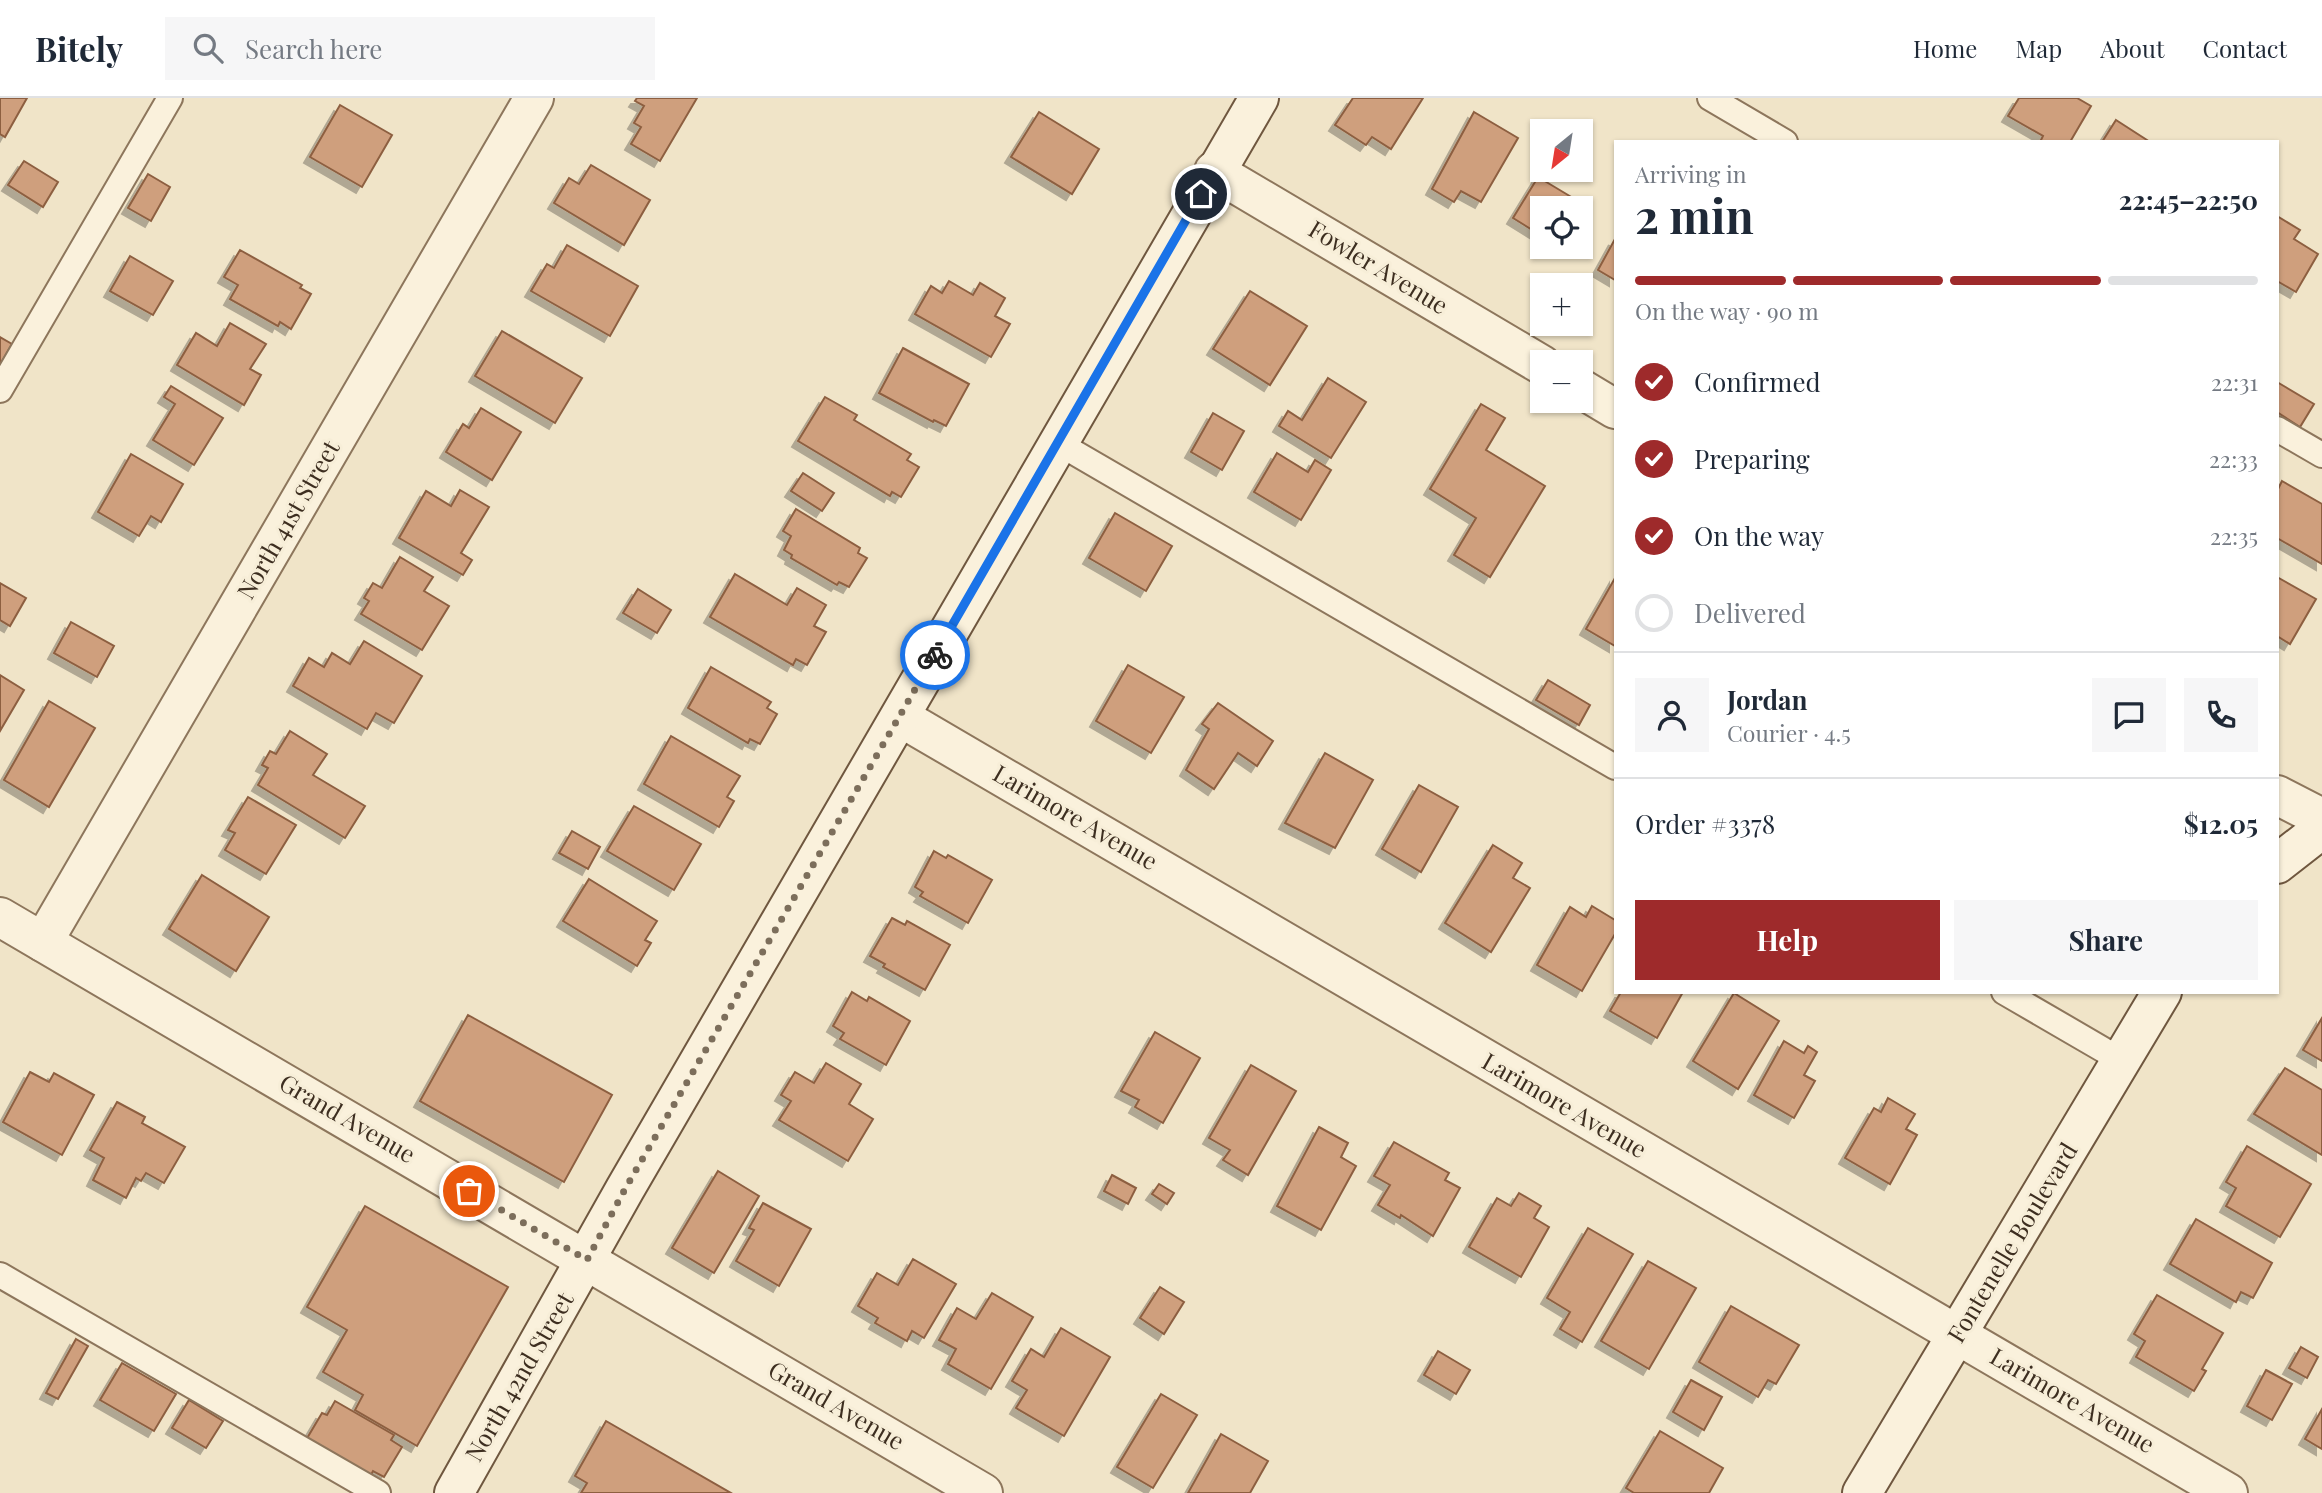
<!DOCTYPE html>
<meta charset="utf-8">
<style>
body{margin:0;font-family:"Playfair Display",serif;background:#f6f6f7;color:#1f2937;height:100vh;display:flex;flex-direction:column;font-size:26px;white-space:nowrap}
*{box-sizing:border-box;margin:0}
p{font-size:23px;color:#747a83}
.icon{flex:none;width:38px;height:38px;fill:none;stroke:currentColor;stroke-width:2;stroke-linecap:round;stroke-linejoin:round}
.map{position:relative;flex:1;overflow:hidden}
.panel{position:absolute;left:1614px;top:42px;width:665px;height:854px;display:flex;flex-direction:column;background:#fff;border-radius:0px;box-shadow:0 2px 5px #0004}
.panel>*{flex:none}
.needle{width:46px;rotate:210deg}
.tools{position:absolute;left:1530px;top:21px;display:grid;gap:14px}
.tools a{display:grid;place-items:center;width:63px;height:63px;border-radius:0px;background:#fff;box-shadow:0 2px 5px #0004;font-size:35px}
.pin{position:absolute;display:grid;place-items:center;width:60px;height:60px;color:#fff;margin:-30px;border:4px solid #fff;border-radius:50%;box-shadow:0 2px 7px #0007}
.courier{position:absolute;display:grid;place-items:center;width:70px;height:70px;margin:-35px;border:5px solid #1a73e8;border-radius:50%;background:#fff;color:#222;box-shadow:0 2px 9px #0007}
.head em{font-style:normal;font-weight:700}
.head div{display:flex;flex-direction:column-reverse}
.head{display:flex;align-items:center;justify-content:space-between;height:119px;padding:0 21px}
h1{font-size:46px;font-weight:700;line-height:52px}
.bar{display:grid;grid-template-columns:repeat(4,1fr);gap:10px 7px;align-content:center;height:84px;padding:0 21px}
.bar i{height:9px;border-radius:5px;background:#e0e1e3}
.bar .current{background:#9e2a2b}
.bar p{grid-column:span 4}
.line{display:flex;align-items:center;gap:18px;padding:0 21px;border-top:2px solid #e0e1e3}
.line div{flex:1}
.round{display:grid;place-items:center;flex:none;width:74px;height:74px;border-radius:0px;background:#f6f6f7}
ol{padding:0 21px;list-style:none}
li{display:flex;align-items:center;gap:21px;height:77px}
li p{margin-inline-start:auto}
li .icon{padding:7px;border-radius:50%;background:#9e2a2b;color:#fff;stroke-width:4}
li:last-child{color:#747a83}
li i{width:38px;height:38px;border:4px solid #e0e1e3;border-radius:50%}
.primary-button{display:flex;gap:14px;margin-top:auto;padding:14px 21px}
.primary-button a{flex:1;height:80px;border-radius:0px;background:#9e2a2b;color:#fff;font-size:28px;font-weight:700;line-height:80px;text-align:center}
.primary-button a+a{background:#f6f6f7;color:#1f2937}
header{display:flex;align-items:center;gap:42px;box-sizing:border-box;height:98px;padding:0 35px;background:#fff;border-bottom:2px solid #e0e1e3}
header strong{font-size:33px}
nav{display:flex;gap:38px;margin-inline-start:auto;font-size:24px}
.search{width:490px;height:63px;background:#f6f6f7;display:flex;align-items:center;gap:18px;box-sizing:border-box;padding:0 24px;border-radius:0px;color:#747a83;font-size:26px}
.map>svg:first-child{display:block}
</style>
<header>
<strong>Bitely</strong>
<div class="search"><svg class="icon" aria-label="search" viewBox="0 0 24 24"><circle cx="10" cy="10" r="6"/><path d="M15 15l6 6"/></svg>Search here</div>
<nav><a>Home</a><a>Map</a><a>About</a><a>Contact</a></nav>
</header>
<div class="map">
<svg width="2322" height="1395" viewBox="0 0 2322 1395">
<defs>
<filter id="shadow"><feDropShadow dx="-6" dy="6" stdDeviation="0" flood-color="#0004"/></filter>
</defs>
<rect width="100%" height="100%" fill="#f0e4c8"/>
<!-- building -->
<g fill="#cf9f7d" stroke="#8d5f41" stroke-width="2" filter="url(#shadow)">
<polygon points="0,0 27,0 5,39 0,36"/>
<polygon points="637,0 697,0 660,63 631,46 641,29 634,25 644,8 635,3"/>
<polygon points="1353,0 1423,0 1391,51 1372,39 1366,47 1335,27"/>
<polygon points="2019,0 2077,0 2091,8 2070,44 2040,44 2043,38 2008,18"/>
<polygon points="340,7 392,37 362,89 310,59"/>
<polygon points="1039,14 1099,51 1072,96 1011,59"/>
<polygon points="1474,14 1518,40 1481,104 1461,93 1454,104 1432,91"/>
<polygon points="2116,22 2150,44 2102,44"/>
<polygon points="24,63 58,84 43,109 8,87"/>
<polygon points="591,67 650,102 624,147 554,105 569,80 579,86"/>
<polygon points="148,76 170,89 151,123 128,110"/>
<polygon points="1538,79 1588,109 1580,123 1580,110 1542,110 1542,138 1513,120"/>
<polygon points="2277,118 2300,132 2294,141 2318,156 2296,194 2277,183"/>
<polygon points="1615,141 1615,182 1598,172"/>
<polygon points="567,147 638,188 610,238 531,193 547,166 554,170"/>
<polygon points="240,152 302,187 300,190 311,196 291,231 280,224 278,228 230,201 238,187 224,179"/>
<polygon points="130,158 173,183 153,217 110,193"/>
<polygon points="949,183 973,197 980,185 1005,200 995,218 1010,226 991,259 915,216 931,188 942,195"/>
<polygon points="1250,193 1307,228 1270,287 1213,251"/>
<polygon points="230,225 266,246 250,271 261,277 244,307 177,267 196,235 217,248"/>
<polygon points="502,233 582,280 555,325 475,278"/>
<polygon points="0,239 12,246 0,267"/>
<polygon points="903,250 969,286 946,328 934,322 933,324 879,295"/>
<polygon points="1328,280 1366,304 1331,360 1279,328 1288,313 1302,322"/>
<polygon points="2277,284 2314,306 2300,329 2277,314"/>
<polygon points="171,288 223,320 194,367 153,342 175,306 164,299"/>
<polygon points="825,299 857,317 854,322 911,356 907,362 919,369 901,399 892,394 890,398 798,343"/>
<polygon points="1481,306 1505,320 1486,352 1545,388 1490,479 1454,457 1476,420 1430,391"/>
<polygon points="481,310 521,334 492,382 446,354 463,326 469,330"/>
<polygon points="1213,315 1244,333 1222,372 1191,354"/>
<polygon points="1277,355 1308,374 1315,362 1331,372 1301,422 1254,394"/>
<polygon points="131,356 183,386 161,424 151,418 139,438 98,414"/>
<polygon points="803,375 834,395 822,413 791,393"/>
<polygon points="2282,383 2322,406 2322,466 2277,440 2277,393"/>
<polygon points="460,392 489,409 461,455 472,462 463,477 399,440 426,393 451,408"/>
<polygon points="796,411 860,450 858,455 867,460 849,489 839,484 837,487 791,460 792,457 784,452 791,438 783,433"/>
<polygon points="1115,415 1172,448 1146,493 1089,460"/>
<polygon points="400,459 433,479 424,493 449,508 422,552 361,516 369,503 364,500 373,485 382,490"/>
<polygon points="735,476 787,507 797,490 826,507 814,528 826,534 807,567 796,561 793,567 710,519"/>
<polygon points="2277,479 2316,501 2290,546 2277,538"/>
<polygon points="1615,480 1615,548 1586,531"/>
<polygon points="0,485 26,500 10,528 0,522"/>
<polygon points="638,491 671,512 657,535 623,515"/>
<polygon points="71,524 114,548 97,579 54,555"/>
<polygon points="364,543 422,578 394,625 376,615 367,631 293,588 309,560 324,569 332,555 350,566"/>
<polygon points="1128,567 1184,599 1151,655 1096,623"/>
<polygon points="711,569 771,604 767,610 777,616 760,646 750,641 748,645 688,610"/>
<polygon points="0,577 24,592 0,633"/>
<polygon points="1548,582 1590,607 1579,627 1536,602"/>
<polygon points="49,603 95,630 49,709 4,682"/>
<polygon points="1218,605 1273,643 1257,668 1238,655 1214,691 1186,672 1209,631 1202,626"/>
<polygon points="290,633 327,656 313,677 365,708 345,740 258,687 268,670 262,667 270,653 276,656"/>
<polygon points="671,638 740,678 727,699 734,703 719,729 644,686"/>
<polygon points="1325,655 1373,682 1335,750 1285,725"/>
<polygon points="1419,687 1458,709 1421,774 1382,751"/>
<polygon points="248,699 296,727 266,776 225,752 235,735 228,732"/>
<polygon points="634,708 701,746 674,792 607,753"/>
<polygon points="572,733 600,749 588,771 559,755"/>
<polygon points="1493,747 1522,765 1513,780 1530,790 1491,854 1445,825"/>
<polygon points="934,753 946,760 948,757 992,782 968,825 920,798 923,794 915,789"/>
<polygon points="202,777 269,819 236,873 169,831"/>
<polygon points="589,781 657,823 645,842 651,845 637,868 563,823"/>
<polygon points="1592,808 1615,822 1615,836 1582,893 1537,867 1570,809 1586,819"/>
<polygon points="892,820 905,827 907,823 950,847 925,892 883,869 885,866 870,858"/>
<polygon points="852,894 867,903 869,899 910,923 886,967 840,941 844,935 833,928"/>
<polygon points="1621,894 1683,894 1657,940 1610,913"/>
<polygon points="1734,895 1779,923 1738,991 1693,963"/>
<polygon points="468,917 612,997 564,1084 420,1003"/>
<polygon points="2322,920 2322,963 2303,952"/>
<polygon points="1155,934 1200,960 1163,1025 1135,1009 1139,1002 1121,993"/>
<polygon points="1784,943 1804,955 1808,948 1817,954 1804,977 1815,983 1794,1020 1754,997"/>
<polygon points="826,965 861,986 849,1006 873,1021 848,1063 779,1022 791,1003 781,997 795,974 814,985"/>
<polygon points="1251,967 1296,993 1248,1077 1223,1062 1230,1052 1209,1040"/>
<polygon points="2285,970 2322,992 2322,1057 2254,1016"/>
<polygon points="30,974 49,984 54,975 94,997 62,1057 3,1024"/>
<polygon points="1888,1000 1915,1016 1906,1031 1917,1037 1890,1086 1845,1060 1874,1010 1881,1014"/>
<polygon points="117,1004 145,1019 142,1025 185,1049 164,1085 146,1075 141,1083 136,1080 126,1100 93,1082 104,1060 90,1052"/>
<polygon points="1319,1029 1348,1045 1341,1059 1356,1068 1321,1132 1277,1108"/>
<polygon points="1394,1044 1449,1075 1445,1082 1460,1090 1433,1138 1401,1117 1400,1120 1378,1107 1390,1087 1374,1078"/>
<polygon points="2247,1048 2311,1086 2280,1139 2226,1108 2236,1090 2226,1084"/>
<polygon points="718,1073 759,1098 714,1175 672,1150"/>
<polygon points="1112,1077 1136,1090 1128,1106 1104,1093"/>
<polygon points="1159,1086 1174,1095 1167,1106 1152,1096"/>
<polygon points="1519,1095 1541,1108 1534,1120 1549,1129 1521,1179 1469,1149 1497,1100 1511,1108"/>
<polygon points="763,1105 811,1131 779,1188 736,1163 754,1132 749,1130"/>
<polygon points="365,1108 508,1189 417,1348 355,1312 363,1297 323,1274 347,1232 307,1209"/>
<polygon points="2196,1121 2272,1165 2253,1200 2241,1194 2236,1204 2170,1166"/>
<polygon points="1588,1130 1633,1156 1582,1244 1560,1231 1570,1214 1547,1200"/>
<polygon points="913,1161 956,1186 924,1240 912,1233 907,1243 875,1225 878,1220 858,1208 877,1175 898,1187"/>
<polygon points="1648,1163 1696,1190 1649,1271 1601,1243"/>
<polygon points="1160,1189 1184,1204 1164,1236 1140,1220"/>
<polygon points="992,1195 1033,1219 991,1291 948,1266 956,1251 939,1242 957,1210 976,1221"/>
<polygon points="2157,1197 2223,1235 2202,1271 2206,1273 2194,1293 2136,1259 2145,1243 2134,1236"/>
<polygon points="1731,1208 1799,1247 1776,1286 1768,1282 1758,1299 1699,1264"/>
<polygon points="1061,1230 1110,1259 1064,1338 1016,1310 1027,1292 1012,1283 1031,1251 1044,1259"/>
<polygon points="76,1241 88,1248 58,1301 46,1295"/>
<polygon points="2301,1249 2318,1259 2307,1280 2289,1270"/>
<polygon points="1438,1253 1470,1272 1456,1296 1424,1277"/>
<polygon points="122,1265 176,1296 154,1333 100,1302"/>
<polygon points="2266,1272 2292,1286 2272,1322 2247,1308"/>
<polygon points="1691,1282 1722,1299 1704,1332 1673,1314"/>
<polygon points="1161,1296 1197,1317 1153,1390 1117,1369"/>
<polygon points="189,1302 223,1323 206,1350 172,1330"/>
<polygon points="335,1303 394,1337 391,1342 402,1349 384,1379 373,1373 370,1379 306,1342 322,1315 327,1317"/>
<polygon points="2322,1311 2322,1351 2305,1341"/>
<polygon points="606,1323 731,1395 581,1395 587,1385 575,1378"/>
<polygon points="1660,1333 1723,1370 1709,1395 1634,1395 1626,1390"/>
<polygon points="1221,1336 1268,1363 1250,1395 1188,1395"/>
</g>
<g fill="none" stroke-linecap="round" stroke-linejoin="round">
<!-- service casing -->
<g stroke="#8d765c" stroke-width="28">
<g id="service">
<polyline points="1710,0 1785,44"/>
<polyline points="0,292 170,0"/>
<polyline points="2277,331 2322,357"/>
<polyline points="1058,345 1615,669"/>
<polyline points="2004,894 2121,962"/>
<polyline points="0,1177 378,1395"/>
</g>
</g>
<!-- minor casing -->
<g stroke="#8d765c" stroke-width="42">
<g id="minor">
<polyline points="1214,73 1542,267"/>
<polyline points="1580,290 1615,311"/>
<polyline points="900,619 2228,1395"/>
<polyline points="2277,697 2322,720"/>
<polyline points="0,819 983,1395"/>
<polyline points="43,844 534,0"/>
</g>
</g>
<!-- secondary casing -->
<g stroke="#6f573f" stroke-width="42">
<g id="secondary">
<polyline points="2277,766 2322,731"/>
<polyline points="454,1395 625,1091 1259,0"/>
<polyline points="1862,1395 2162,894"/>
</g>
</g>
<!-- service -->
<use href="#service" stroke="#faf1dc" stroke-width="24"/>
<!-- minor -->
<use href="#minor" stroke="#faf1dc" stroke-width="38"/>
<!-- secondary -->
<use href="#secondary" stroke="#faf1dc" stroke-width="38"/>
</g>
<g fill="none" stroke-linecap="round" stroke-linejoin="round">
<!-- done -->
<polyline stroke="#7c6e5b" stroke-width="7" stroke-dasharray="0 12.6" points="469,1093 587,1162 625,1091 935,557"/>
<!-- route -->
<polyline stroke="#1a73e8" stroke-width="9" points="935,557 1201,96"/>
</g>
<g text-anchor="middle" stroke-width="6" stroke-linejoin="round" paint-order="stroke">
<!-- street labels -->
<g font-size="24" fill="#3d2e20" stroke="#f7eed8">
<text transform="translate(1378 170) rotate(31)" y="8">Fowler Avenue</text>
<text transform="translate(289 422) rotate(-60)" y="8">North 41st Street</text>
<text transform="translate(1075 720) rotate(30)" y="8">Larimore Avenue</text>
<text transform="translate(1564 1008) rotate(30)" y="8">Larimore Avenue</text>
<text transform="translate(347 1021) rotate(30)" y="8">Grand Avenue</text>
<text transform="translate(2013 1145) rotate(-59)" y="8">Fontenelle Boulevard</text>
<text transform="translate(520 1279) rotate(-60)" y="8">North 42nd Street</text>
<text transform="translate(2072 1303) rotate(30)" y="8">Larimore Avenue</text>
<text transform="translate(836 1308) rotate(30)" y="8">Grand Avenue</text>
</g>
</g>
</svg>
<div class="tools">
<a><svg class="needle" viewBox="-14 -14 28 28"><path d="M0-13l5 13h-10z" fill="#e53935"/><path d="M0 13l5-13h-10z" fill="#747a83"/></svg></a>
<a><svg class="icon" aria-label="locate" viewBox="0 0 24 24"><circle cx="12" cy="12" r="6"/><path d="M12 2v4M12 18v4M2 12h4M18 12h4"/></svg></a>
<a>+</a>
<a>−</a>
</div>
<div class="pin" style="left:469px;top:1093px;background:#ea580c"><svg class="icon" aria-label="bag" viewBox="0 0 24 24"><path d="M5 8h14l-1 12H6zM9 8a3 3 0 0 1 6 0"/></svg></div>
<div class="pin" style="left:1201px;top:96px;background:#1f2937"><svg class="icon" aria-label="home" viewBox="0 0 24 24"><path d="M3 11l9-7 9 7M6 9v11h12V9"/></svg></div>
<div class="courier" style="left:935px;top:557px"><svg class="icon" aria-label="bike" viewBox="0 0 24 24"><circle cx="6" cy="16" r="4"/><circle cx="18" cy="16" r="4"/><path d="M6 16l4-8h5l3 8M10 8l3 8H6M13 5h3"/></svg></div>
<section class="panel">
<div class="head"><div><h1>2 min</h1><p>Arriving in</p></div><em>22:45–22:50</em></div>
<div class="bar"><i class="current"></i><i class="current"></i><i class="current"></i><i></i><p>On the way · 90 m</p></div>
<ol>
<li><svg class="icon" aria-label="check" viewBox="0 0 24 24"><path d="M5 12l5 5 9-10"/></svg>Confirmed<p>22:31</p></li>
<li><svg class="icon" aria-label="check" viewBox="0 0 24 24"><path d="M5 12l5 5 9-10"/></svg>Preparing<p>22:33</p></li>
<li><svg class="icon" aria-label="check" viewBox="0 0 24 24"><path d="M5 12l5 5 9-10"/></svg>On the way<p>22:35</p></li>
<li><i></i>Delivered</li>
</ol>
<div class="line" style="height:126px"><a class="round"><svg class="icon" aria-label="person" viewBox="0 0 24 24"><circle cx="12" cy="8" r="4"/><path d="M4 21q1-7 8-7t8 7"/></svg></a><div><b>Jordan</b><p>Courier · 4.5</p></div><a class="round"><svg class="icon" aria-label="chat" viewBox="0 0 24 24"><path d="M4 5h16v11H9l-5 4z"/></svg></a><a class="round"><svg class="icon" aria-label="phone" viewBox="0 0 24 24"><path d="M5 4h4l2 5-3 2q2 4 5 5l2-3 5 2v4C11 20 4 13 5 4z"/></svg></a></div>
<div class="line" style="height:91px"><div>Order #3378</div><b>$12.05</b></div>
<div class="primary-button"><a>Help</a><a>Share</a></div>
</section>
</div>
